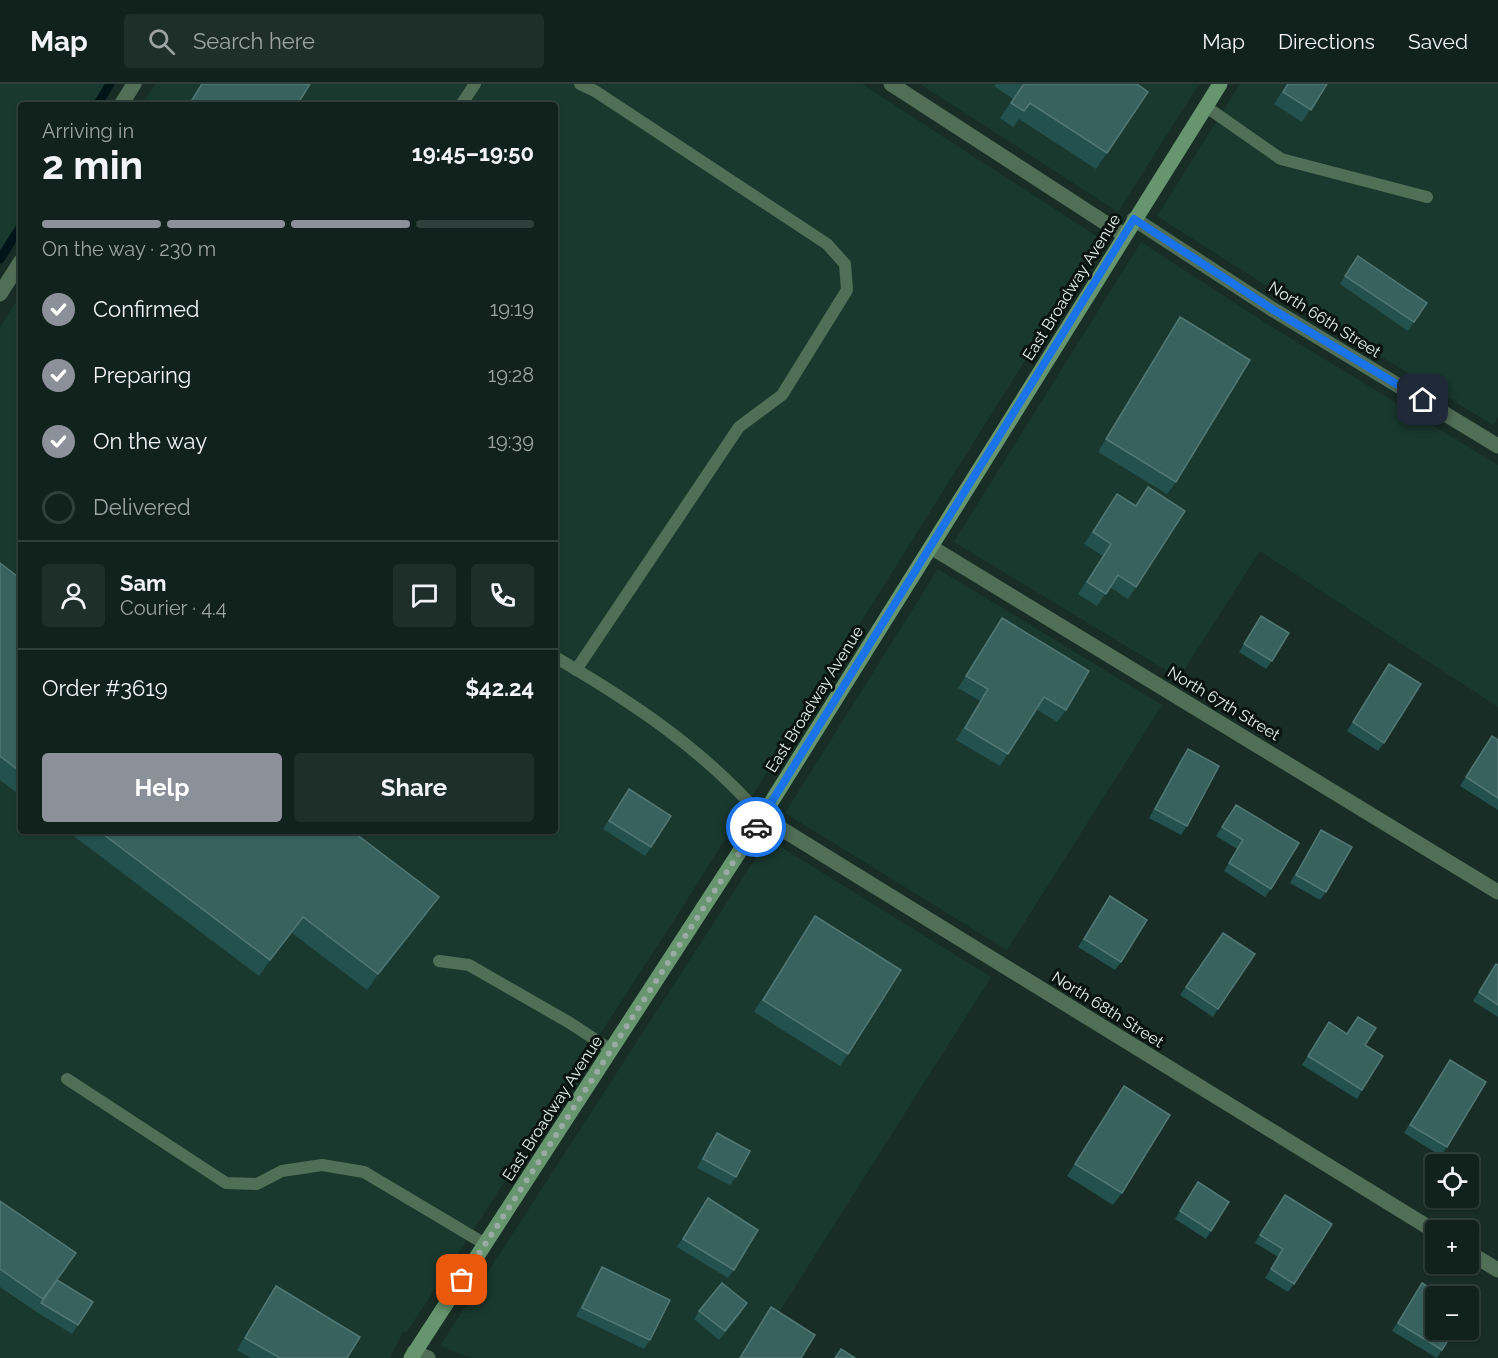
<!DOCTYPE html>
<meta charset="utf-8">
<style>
body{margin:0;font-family:Raleway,sans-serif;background:#1e2f29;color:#f1f3f6;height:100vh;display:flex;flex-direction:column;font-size:22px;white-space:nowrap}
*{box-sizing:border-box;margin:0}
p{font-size:20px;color:#9ca4a3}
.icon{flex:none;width:33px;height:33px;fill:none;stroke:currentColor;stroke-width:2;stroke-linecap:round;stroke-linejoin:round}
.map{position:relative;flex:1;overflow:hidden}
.sheet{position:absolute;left:18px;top:18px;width:540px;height:732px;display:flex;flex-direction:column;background:#11221c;border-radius:6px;box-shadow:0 2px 4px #0004,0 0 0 2px #303f3b}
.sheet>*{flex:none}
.tools{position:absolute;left:1425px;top:1070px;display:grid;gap:12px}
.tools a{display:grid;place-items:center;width:54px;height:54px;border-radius:6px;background:#11221c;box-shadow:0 2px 4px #0004,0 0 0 2px #303f3b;font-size:30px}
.pin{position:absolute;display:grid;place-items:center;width:51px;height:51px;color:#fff;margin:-26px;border-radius:12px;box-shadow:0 3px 9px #0006}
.courier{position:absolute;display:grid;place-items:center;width:60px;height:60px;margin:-30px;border:4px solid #1a73e8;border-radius:50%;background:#fff;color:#222;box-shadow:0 2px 8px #0007}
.overview em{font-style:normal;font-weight:700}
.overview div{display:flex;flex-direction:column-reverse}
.overview{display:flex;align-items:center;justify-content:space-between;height:102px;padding:0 24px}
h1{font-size:39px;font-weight:700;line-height:45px}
.bar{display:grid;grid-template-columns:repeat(4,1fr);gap:9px 6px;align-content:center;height:72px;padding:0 24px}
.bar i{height:8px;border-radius:4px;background:#303f3b}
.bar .selected{background:#8c9099}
.bar p{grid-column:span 4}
.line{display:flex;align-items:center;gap:15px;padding:0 24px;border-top:2px solid #303f3b}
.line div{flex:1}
.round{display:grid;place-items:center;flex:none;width:63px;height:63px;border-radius:6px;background:#1e2f29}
ol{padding:0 24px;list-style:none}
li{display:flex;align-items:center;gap:18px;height:66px}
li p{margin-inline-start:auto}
li .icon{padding:6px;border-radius:50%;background:#8c9099;color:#fff;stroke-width:4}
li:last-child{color:#9ca4a3}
li i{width:33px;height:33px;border:3px solid #303f3b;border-radius:50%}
.cta{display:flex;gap:12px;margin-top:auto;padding:12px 24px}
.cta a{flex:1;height:69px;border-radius:6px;background:#8c9099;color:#fff;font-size:24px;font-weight:700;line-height:69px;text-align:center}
.cta a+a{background:#1e2f29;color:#f1f3f6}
header{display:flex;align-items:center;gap:36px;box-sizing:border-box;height:84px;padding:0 30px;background:#11221c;border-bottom:2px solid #303f3b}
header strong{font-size:28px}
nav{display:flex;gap:33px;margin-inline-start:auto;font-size:21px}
.search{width:420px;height:54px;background:#1e2f29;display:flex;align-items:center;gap:15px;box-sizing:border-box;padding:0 21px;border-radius:6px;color:#9ca4a3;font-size:22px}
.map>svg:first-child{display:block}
</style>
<header>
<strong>Map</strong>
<div class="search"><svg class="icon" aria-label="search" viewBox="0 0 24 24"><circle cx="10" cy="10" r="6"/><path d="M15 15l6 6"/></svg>Search here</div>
<nav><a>Map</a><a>Directions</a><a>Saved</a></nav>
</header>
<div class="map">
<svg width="1498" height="1274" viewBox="0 0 1498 1274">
<rect width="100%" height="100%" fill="#172d25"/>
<!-- built -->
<g fill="#1a392e">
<polygon points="0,0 113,0 100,21 21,21 21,145 0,178"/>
<polygon points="155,0 862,0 1101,155 680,827 407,1248 403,1247 390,1274 0,1274 0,243 21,210 21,747 555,747 555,21 142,21"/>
<polygon points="920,0 1199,0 1118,128"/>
<polygon points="1240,0 1498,0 1498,333 1493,341 1281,211 1157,132"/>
<polygon points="1141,158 1264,238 1498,381 1498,623 1260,467 1179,594 954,458"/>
<polygon points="938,485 1162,621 1007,866 785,729"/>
<polygon points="768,755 991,893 750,1274 471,1274 440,1262"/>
</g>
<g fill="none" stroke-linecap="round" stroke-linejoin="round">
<!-- stream -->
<g stroke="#001518" stroke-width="9">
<polyline points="97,21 110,0"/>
<polyline points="0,175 21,142"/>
</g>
<!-- lane -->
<g stroke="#516e56" stroke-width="12">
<polyline points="461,21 475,0"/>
<polyline points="1205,22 1281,75 1427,113"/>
<path d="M555,573C632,618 703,665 762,733"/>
<polyline points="576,586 739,343 782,311 847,206 845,180 827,160 595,7 580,0"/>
<polyline points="439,877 469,881 570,939 611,966"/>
<polyline points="67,995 226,1099 257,1100 282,1087 322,1081 364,1088 485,1160"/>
</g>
<!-- street -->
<g stroke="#516e56" stroke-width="15">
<polyline points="891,0 1124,151"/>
<polyline points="121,21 134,0"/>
<polyline points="1134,135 1272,225 1498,362"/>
<polyline points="0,210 21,177"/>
<polyline points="931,463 1498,808"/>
<polyline points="762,733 1436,1148"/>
<polyline points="1468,1168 1498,1186"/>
<polyline points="414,1268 428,1274"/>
</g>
<!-- secondary -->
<polyline stroke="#67956e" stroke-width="15" points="411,1274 762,733 1220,0"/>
</g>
<!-- wall -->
<g fill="#23514e">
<polygon points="201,0 310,0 297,21 188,21"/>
<polygon points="996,0 1137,0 1148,8 1096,85 1019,35 1013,43 1000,34 1013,15 994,2"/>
<polygon points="1287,0 1327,0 1302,38 1274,20"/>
<polygon points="1358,172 1427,219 1408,247 1340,200"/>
<polygon points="1180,233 1176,398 1167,410 1098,368 1172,246"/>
<polygon points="1148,403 1136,503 1128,515 1110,503 1097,522 1078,510 1103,472 1084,460 1117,410 1135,422"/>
<polygon points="0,479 21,495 21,712 0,696"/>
<polygon points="1261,532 1272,577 1266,585 1239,568"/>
<polygon points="1002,534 1066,626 1057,638 1036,625 1000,682 956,656 980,617 958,604"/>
<polygon points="1389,580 1384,659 1378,667 1347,647"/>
<polygon points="1492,652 1498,656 1498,726 1460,702"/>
<polygon points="1188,665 1187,742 1181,751 1149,734 1182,673"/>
<polygon points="623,714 651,763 645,772 603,745"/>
<polygon points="1236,721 1271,805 1265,813 1224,787 1237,765 1216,752"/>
<polygon points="1321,746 1326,808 1320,816 1290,799 1316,754"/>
<polygon points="67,747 352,747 428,829 367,906 292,849 259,892"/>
<polygon points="1110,812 1121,878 1115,886 1078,863"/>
<polygon points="815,832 848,970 840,982 754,928"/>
<polygon points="1223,849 1218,925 1213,933 1180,911"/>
<polygon points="1496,880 1498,881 1498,933 1473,917"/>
<polygon points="1358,933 1362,1006 1357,1015 1302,981 1329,938 1347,949"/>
<polygon points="1450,976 1447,1063 1441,1072 1404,1049"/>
<polygon points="1124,1002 1122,1109 1113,1121 1067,1092"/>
<polygon points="717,1049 736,1093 730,1101 697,1084 711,1057"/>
<polygon points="1198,1098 1211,1147 1206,1155 1175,1135"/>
<polygon points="1285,1111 1294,1200 1288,1208 1265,1194 1278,1173 1255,1159"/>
<polygon points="708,1114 734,1186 728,1194 677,1163"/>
<polygon points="0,1117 57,1196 93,1218 72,1250 35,1227 0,1203"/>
<polygon points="602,1183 650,1256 644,1265 576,1232 596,1192"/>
<polygon points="1422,1199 1442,1266 1437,1274 1392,1247"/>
<polygon points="276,1202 347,1274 251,1274 237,1266 268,1214"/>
<polygon points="699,1227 742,1228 719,1256 694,1235"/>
</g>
<!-- shaded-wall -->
<g fill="#163b36">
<polygon points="439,813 428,829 367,906 378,890"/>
<polygon points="303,833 292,849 259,892 270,876"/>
</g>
<!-- building -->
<g fill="#38625e" stroke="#527874" stroke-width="1.5">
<polygon points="202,0 310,0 297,21 189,21"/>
<polygon points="1024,0 1137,0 1148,8 1107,69 1030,19 1024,27 1011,19"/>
<polygon points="1288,0 1327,0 1311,26 1283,8"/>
<polygon points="1358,172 1427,219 1414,238 1345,192"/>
<polygon points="1180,233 1250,276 1176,398 1106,355"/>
<polygon points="1148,403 1185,427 1136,503 1118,491 1106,510 1087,498 1111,460 1093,448 1117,410 1136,422"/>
<polygon points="0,479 21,495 21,688 0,672"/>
<polygon points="1261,532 1289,549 1272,577 1244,560"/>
<polygon points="1002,534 1089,587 1066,626 1044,613 1008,670 965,644 988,605 966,592"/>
<polygon points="1389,580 1421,600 1384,659 1353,638"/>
<polygon points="1492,652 1498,656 1498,714 1466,693"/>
<polygon points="1188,665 1219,682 1187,742 1155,725"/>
<polygon points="629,705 671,732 651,763 609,737"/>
<polygon points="1236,721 1299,759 1271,805 1229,779 1243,756 1222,743"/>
<polygon points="1321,746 1352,763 1326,808 1296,791"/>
<polygon points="99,747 352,747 439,813 378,890 303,833 270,876"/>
<polygon points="1110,812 1147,836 1121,878 1084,855"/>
<polygon points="815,832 901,886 848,970 763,916"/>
<polygon points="1223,849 1255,870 1218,925 1186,903"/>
<polygon points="1496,880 1498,881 1498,921 1479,908"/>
<polygon points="1358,933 1376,944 1365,961 1383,972 1362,1006 1308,972 1329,938 1347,950"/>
<polygon points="1450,976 1486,998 1447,1063 1410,1041"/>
<polygon points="1124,1002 1170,1031 1122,1109 1075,1080"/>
<polygon points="717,1049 750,1067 736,1093 703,1075"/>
<polygon points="1198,1098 1229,1118 1211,1147 1180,1127"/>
<polygon points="1285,1111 1332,1140 1294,1200 1271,1185 1283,1165 1260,1151"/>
<polygon points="708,1114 758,1146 734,1186 683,1155"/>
<polygon points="0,1117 76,1169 43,1215 0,1185"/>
<polygon points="602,1183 670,1216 650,1256 582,1224"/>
<polygon points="57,1196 93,1218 78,1241 41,1219"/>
<polygon points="722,1199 747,1219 725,1247 699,1227"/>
<polygon points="1422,1199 1442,1212 1436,1212 1436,1245 1455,1245 1442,1266 1398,1239"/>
<polygon points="276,1202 360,1253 347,1274 280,1274 245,1254"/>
<polygon points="771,1223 815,1251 801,1274 740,1274"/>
<polygon points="841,1265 855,1274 835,1274"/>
</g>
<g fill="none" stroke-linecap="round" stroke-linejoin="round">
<!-- done -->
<polyline stroke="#9aaba4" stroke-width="6" stroke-dasharray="0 10.8" points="462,1196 756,743"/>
<!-- route -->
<polyline stroke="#1a73e8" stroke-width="8" points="756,743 1134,135 1272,225 1423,316"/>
</g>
<g text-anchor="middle" stroke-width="6" stroke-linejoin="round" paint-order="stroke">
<!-- street labels -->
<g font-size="16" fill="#e1efe9" stroke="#0a1310">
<text transform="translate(1071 203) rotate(-58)" y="6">East Broadway Avenue</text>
<text transform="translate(1325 235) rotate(32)" y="6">North 66th Street</text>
<text transform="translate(814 615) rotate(-58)" y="6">East Broadway Avenue</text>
<text transform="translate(1224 619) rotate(31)" y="6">North 67th Street</text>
<text transform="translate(1108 925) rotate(32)" y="6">North 68th Street</text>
<text transform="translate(552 1024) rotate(-57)" y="6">East Broadway Avenue</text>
</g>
</g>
</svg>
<div class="tools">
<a><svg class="icon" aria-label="locate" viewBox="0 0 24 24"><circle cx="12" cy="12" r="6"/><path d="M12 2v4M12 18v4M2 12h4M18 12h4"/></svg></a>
<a>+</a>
<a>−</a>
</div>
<div class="pin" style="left:462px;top:1196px;background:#ea580c"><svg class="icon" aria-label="bag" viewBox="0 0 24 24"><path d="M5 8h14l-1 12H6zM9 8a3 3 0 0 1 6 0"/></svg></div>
<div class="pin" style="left:1423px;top:316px;background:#1f2937"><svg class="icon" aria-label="home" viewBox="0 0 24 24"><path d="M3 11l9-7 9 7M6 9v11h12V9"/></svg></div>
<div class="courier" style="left:756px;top:743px"><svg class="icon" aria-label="car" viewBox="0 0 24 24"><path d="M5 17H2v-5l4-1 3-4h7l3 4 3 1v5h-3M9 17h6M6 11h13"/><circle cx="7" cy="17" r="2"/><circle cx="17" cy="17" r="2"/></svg></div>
<section class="sheet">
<div class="overview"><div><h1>2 min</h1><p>Arriving in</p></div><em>19:45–19:50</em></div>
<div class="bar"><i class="selected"></i><i class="selected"></i><i class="selected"></i><i></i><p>On the way · 230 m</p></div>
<ol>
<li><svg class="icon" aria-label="check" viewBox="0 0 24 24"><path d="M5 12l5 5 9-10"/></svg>Confirmed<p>19:19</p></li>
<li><svg class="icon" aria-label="check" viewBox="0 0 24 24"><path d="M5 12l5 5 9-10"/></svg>Preparing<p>19:28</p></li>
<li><svg class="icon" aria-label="check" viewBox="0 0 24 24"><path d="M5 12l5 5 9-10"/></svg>On the way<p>19:39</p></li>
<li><i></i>Delivered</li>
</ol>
<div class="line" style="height:108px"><a class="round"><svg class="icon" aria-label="person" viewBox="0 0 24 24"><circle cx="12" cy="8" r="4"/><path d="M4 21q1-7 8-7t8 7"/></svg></a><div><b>Sam</b><p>Courier · 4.4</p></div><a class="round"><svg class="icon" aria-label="chat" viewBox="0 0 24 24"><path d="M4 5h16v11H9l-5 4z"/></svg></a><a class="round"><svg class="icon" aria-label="phone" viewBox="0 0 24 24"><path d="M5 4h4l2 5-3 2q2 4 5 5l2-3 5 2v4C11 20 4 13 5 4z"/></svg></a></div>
<div class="line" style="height:78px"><div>Order #3619</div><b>$42.24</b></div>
<div class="cta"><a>Help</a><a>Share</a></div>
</section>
</div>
